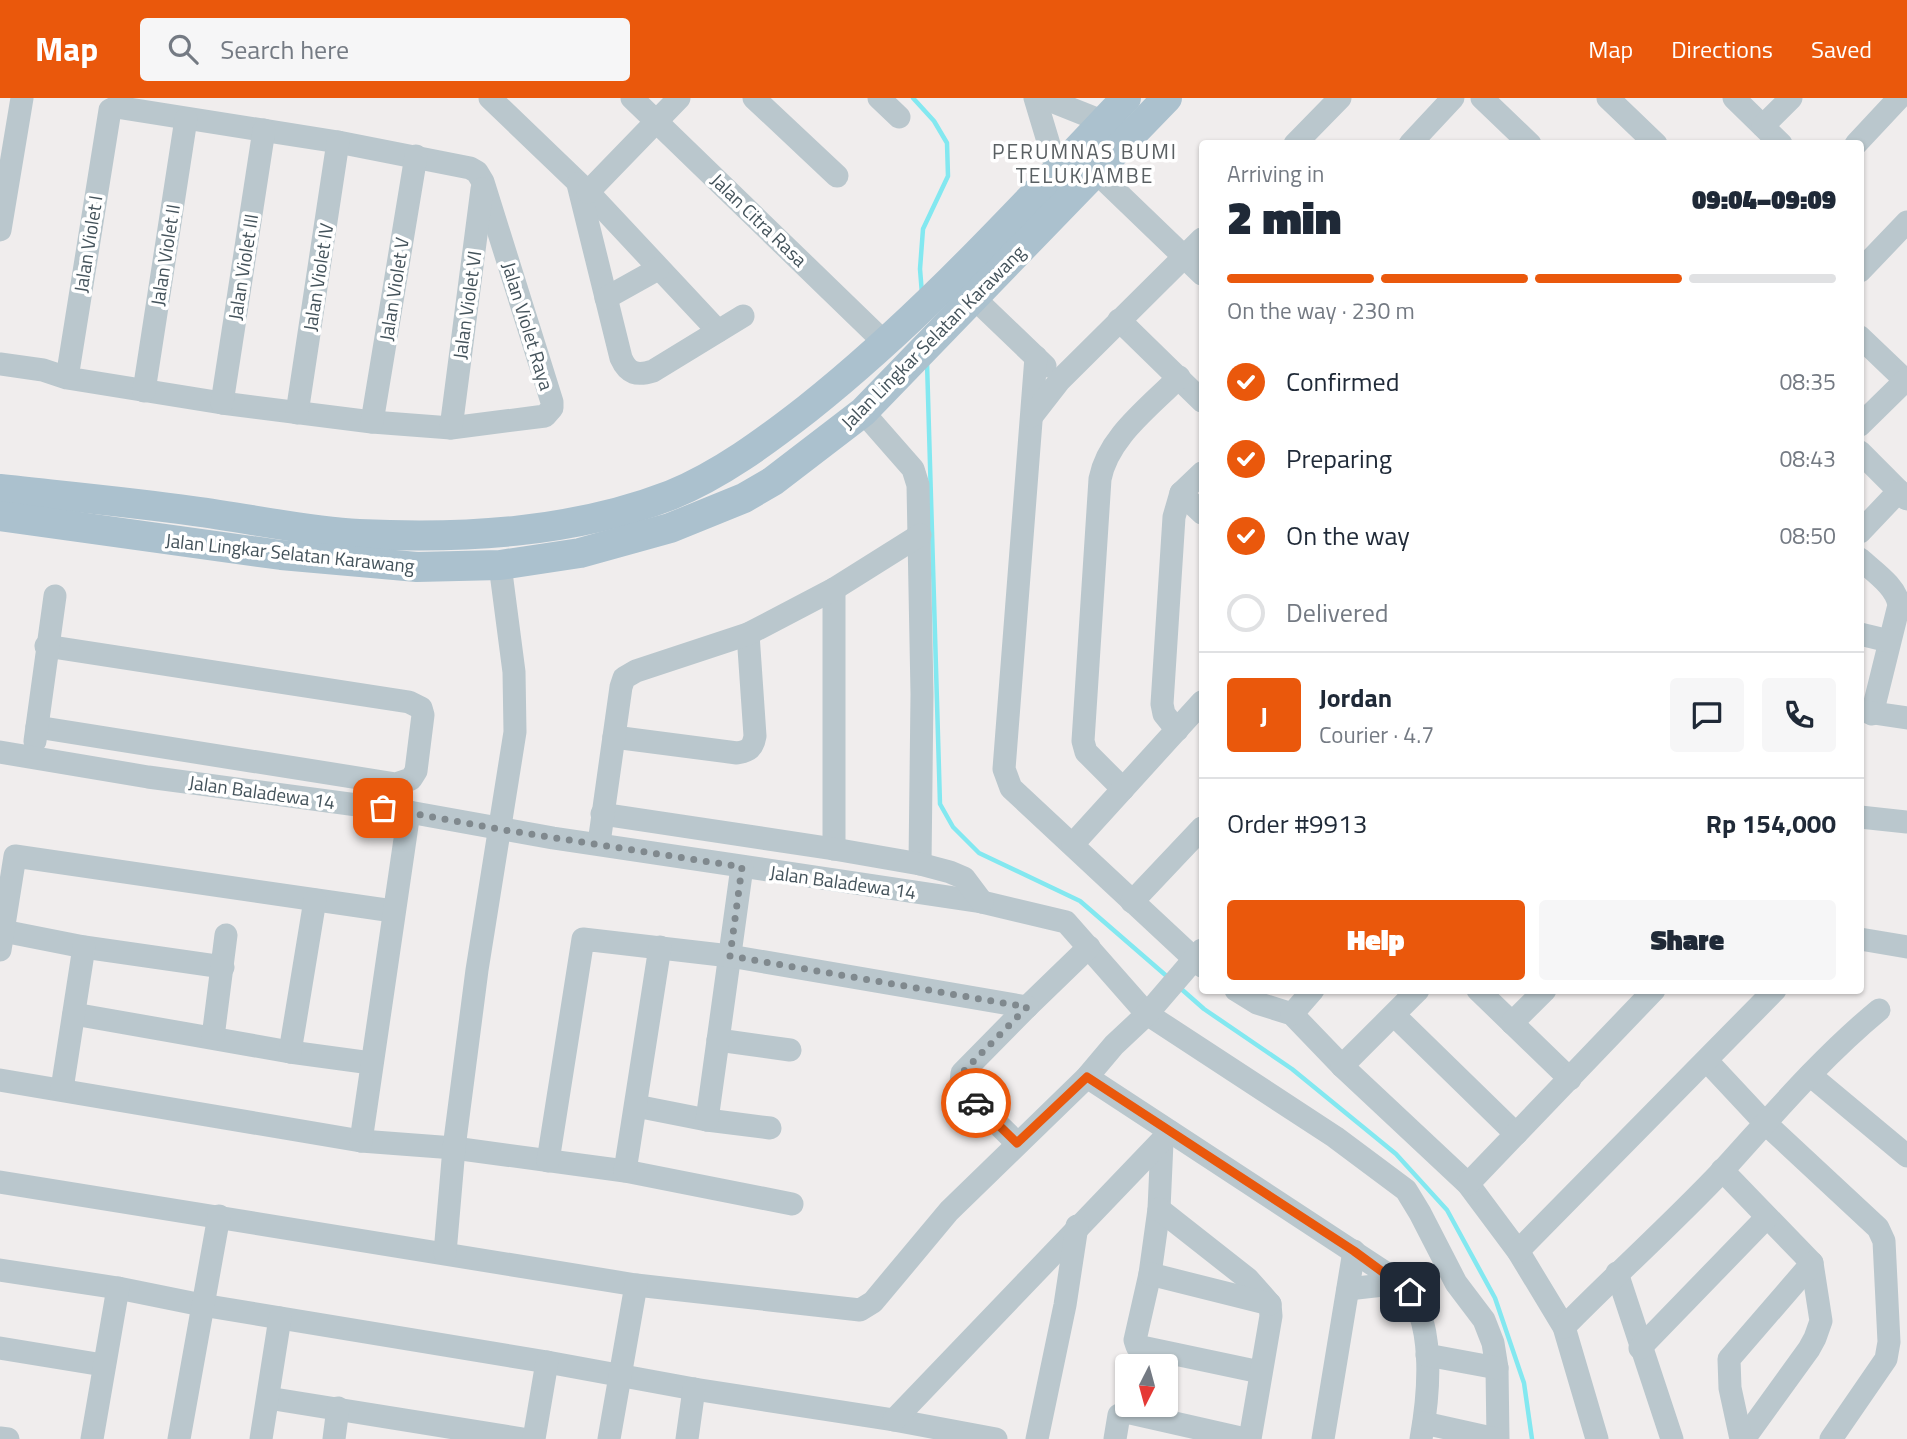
<!DOCTYPE html>
<meta charset="utf-8">
<style>
body{margin:0;font-family:"Titillium Web",sans-serif;background:#f6f6f7;color:#1f2937;height:100vh;display:flex;flex-direction:column;font-size:26px;white-space:nowrap}
*{box-sizing:border-box;margin:0}
p{font-size:23px;color:#747a83}
.icon{flex:none;width:38px;height:38px;fill:none;stroke:currentColor;stroke-width:2;stroke-linecap:round;stroke-linejoin:round}
.map{position:relative;flex:1;overflow:hidden}
.drawer{position:absolute;left:1199px;top:42px;width:665px;height:854px;display:flex;flex-direction:column;background:#fff;border-radius:7px;box-shadow:0 2px 5px #0004}
.drawer>*{flex:none}
.needle{width:46px;rotate:186deg}
.tools{position:absolute;left:1115px;top:1256px;display:grid;gap:14px}
.tools a{display:grid;place-items:center;width:63px;height:63px;border-radius:7px;background:#fff;box-shadow:0 2px 5px #0004;font-size:35px}
.pin{position:absolute;display:grid;place-items:center;width:60px;height:60px;color:#fff;margin:-30px;border-radius:14px;box-shadow:0 4px 10px #0006}
.courier{position:absolute;display:grid;place-items:center;width:70px;height:70px;margin:-35px;border:5px solid #ea580c;border-radius:50%;background:#fff;color:#222;box-shadow:0 2px 9px #0007}
.head em{font-style:normal;font-weight:800}
.head div{display:flex;flex-direction:column-reverse}
.head{display:flex;align-items:center;justify-content:space-between;height:119px;padding:0 28px}
h1{font-size:46px;font-weight:800;line-height:52px}
.bar{display:grid;grid-template-columns:repeat(4,1fr);gap:10px 7px;align-content:center;height:84px;padding:0 28px}
.bar i{height:9px;border-radius:5px;background:#e0e1e3}
.bar .current{background:#ea580c}
.bar p{grid-column:span 4}
.line{display:flex;align-items:center;gap:18px;padding:0 28px;border-top:2px solid #e0e1e3}
.line div{flex:1}
.round{display:grid;place-items:center;flex:none;width:74px;height:74px;border-radius:7px;background:#f6f6f7}
ol{padding:0 28px;list-style:none}
li{display:flex;align-items:center;gap:21px;height:77px}
li p{margin-inline-start:auto}
li .icon{padding:7px;border-radius:50%;background:#ea580c;color:#fff;stroke-width:4}
li:last-child{color:#747a83}
li i{width:38px;height:38px;border:4px solid #e0e1e3;border-radius:50%}
.action{display:flex;gap:14px;margin-top:auto;padding:14px 28px}
.action a{flex:1;height:80px;border-radius:7px;background:#ea580c;color:#fff;font-size:28px;font-weight:800;line-height:80px;text-align:center}
.action a+a{background:#f6f6f7;color:#1f2937}
header{display:flex;align-items:center;gap:42px;box-sizing:border-box;height:98px;padding:0 35px;background:#ea580c;color:#fff}
header strong{font-size:33px}
nav{display:flex;gap:38px;margin-inline-start:auto;font-size:24px}
.search{width:490px;height:63px;background:#f6f6f7;display:flex;align-items:center;gap:18px;box-sizing:border-box;padding:0 24px;border-radius:7px;color:#747a83;font-size:26px}
.map>svg:first-child{display:block}
</style>
<header>
<strong>Map</strong>
<div class="search"><svg class="icon" aria-label="search" viewBox="0 0 24 24"><circle cx="10" cy="10" r="6"/><path d="M15 15l6 6"/></svg>Search here</div>
<nav><a>Map</a><a>Directions</a><a>Saved</a></nav>
</header>
<div class="map">
<svg width="1907" height="1341" viewBox="0 0 1907 1341">
<rect width="100%" height="100%" fill="#f0eded"/>
<g fill="none" stroke-linecap="round" stroke-linejoin="round">
<!-- stream -->
<g stroke="#83e8f0" stroke-width="4.5">
<polyline points="913,0 934,23 947,45 948,78 923,131 920,171 922,196"/>
<polyline points="927,264 940,706 953,729 979,755 1080,803 1170,881"/>
<polyline points="1179,889 1204,911 1292,971 1396,1056 1447,1112 1495,1200 1524,1285 1532,1341"/>
</g>
<!-- minor -->
<g stroke="#bac7cd" stroke-width="23">
<polyline points="490,0 588,94 718,233"/>
<polyline points="632,0 885,245"/>
<polyline points="754,0 837,78"/>
<polyline points="879,0 899,19"/>
<polyline points="1035,0 1057,73"/>
<polyline points="1044,0 1104,24"/>
<polyline points="1482,0 1530,46"/>
<polyline points="1608,0 1656,46"/>
<polyline points="1734,0 1781,46"/>
<polyline points="1763,28 1791,0"/>
<polyline points="1295,46 1340,0"/>
<polyline points="1410,46 1453,0"/>
<polyline points="1856,46 1899,0"/>
<polyline points="1096,74 1202,176"/>
<path d="M578,86L621,260C628,276 637,278 653,273L743,218"/>
<polyline points="588,94 679,0"/>
<polyline points="0,132 22,0"/>
<polyline points="1860,173 1907,124"/>
<polyline points="973,199 1045,268"/>
<polyline points="606,200 658,171"/>
<polyline points="1119,222 1202,303"/>
<polyline points="1860,239 1907,284"/>
<polyline points="1036,259 1004,671 1011,690 1202,868"/>
<polyline points="0,266 43,272 67,280 222,305 372,324 451,330 545,318 552,310 552,304 483,84 477,74 470,70 338,44 116,9 110,12 67,280"/>
<polyline points="144,293 186,21"/>
<polyline points="222,305 264,32"/>
<polyline points="863,314 913,371 918,387 922,596 920,766"/>
<polyline points="297,315 338,44"/>
<polyline points="1032,318 1060,282 1202,141"/>
<polyline points="372,324 416,58"/>
<polyline points="1860,327 1907,281"/>
<polyline points="451,330 482,91"/>
<polyline points="1860,354 1907,401"/>
<polyline points="1181,395 1202,415"/>
<polyline points="1860,434 1899,393"/>
<path d="M1860,461C1874,474 1896,488 1899,507L1872,616"/>
<polyline points="834,491 834,751"/>
<polyline points="1860,536 1889,543"/>
<polyline points="1860,613 1907,620"/>
<polyline points="37,629 396,686 411,681 416,673 423,617 421,610 409,604 46,548"/>
<polyline points="1177,632 1164,616 1162,606 1174,419 1181,395 1202,375"/>
<path d="M614,639L737,655C749,653 753,650 755,638L748,536"/>
<polyline points="35,643 55,498"/>
<polyline points="0,654 148,679 409,714 553,740 982,804 1066,824 1147,916 1335,1039 1406,1092 1420,1115 1456,1185 1484,1222 1493,1245 1497,1270 1498,1341"/>
<path d="M1123,691L1086,654L1083,643L1100,381C1108,339 1150,309 1179,279"/>
<polyline points="602,716 834,751 920,766 950,774 964,780 982,804"/>
<polyline points="1860,719 1907,724"/>
<polyline points="599,745 621,589 624,580 636,573 748,536 834,491 920,437"/>
<polyline points="1073,746 1202,604"/>
<polyline points="1132,804 1202,730"/>
<polyline points="3,833 84,849 223,869"/>
<polyline points="1860,841 1907,849"/>
<polyline points="0,852 15,758 393,813"/>
<polyline points="1236,892 1257,905 1292,916 1342,968 1468,1086 1518,1153 1564,1229 1597,1341"/>
<polyline points="1478,892 1570,981"/>
<polyline points="74,916 290,954 371,965"/>
<polyline points="1292,916 1313,892"/>
<polyline points="1394,917 1516,1036"/>
<polyline points="1512,925 1545,892"/>
<polyline points="213,939 226,837"/>
<polyline points="718,942 790,952"/>
<polyline points="290,954 315,802"/>
<polyline points="1707,963 1764,1024 1878,1130 1884,1143 1889,1244 1886,1261 1831,1341"/>
<polyline points="1342,968 1418,892"/>
<polyline points="1810,977 1907,1058"/>
<polyline points="1087,979 1401,1185"/>
<polyline points="0,982 361,1043 454,1050 625,1073 792,1106"/>
<polyline points="62,991 84,849"/>
<polyline points="636,1008 707,1022 770,1030"/>
<polyline points="707,1022 742,769"/>
<polyline points="361,1043 409,714"/>
<polyline points="1162,1044 1159,1111 1150,1176 1135,1242 1137,1248 1260,1274"/>
<polyline points="1017,1045 965,994 961,985 962,975 1027,909 1089,849"/>
<polyline points="548,1063 583,841 730,858 1027,909"/>
<polyline points="1722,1072 1812,1165 1821,1223 1815,1240 1809,1251 1744,1341"/>
<polyline points="625,1073 660,849"/>
<polyline points="0,1084 636,1187 860,1212 873,1204 949,1113 1087,979 1114,947 1147,916 1202,852"/>
<polyline points="1468,1086 1654,892"/>
<polyline points="1159,1111 1248,1181 1270,1206 1271,1218 1250,1341"/>
<polyline points="1518,1153 1775,892"/>
<polyline points="445,1155 454,1050 477,872 515,634 514,574 500,467"/>
<polyline points="0,1172 118,1190 202,1207 547,1264 694,1291 894,1322 996,1341"/>
<polyline points="1617,1175 1672,1341"/>
<polyline points="1150,1176 1270,1206"/>
<path d="M1348,1191L1401,1185C1437,1218 1429,1297 1421,1341"/>
<path d="M1564,1229C1616,1176 1672,1126 1723,1072C1773,1017 1821,960 1879,912"/>
<polyline points="0,1250 103,1267"/>
<polyline points="1640,1250 1767,1119"/>
<polyline points="1427,1257 1497,1270"/>
<polyline points="268,1300 523,1341"/>
<polyline points="894,1322 1170,1034"/>
<polyline points="1424,1325 1496,1341"/>
<polyline points="0,1340 8,1341"/>
<polyline points="92,1341 118,1190"/>
<polyline points="179,1341 219,1118"/>
<polyline points="261,1341 280,1220"/>
<polyline points="334,1341 338,1310"/>
<polyline points="534,1341 547,1264"/>
<polyline points="609,1341 636,1187"/>
<polyline points="687,1341 694,1291"/>
<polyline points="1037,1341 1065,1207 1077,1128"/>
<polyline points="1115,1341 1119,1317 1126,1314 1245,1341"/>
<polyline points="1323,1341 1354,1153"/>
<polyline points="1741,1341 1730,1290 1729,1261 1812,1165"/>
</g>
<!-- major -->
<g stroke="#abc1ce" stroke-width="30">
<path d="M0,391C64,398 129,404 193,413C248,420 303,433 359,436C463,441 573,435 671,397C720,377 766,343 807,311C924,218 1024,107 1126,0"/>
<polyline points="0,418 281,457 417,469 500,467 580,455 670,430 744,400 773,383 863,314 1167,0"/>
</g>
</g>
<g fill="none" stroke-linecap="round" stroke-linejoin="round">
<!-- done -->
<path stroke="#80898e" stroke-width="7" stroke-dasharray="0 12.6" d="M383,710L498,731L742,769L730,858L1027,909L962,975C961,990 966,995 976,1005"/>
<!-- route -->
<polyline stroke="#ea580c" stroke-width="9" points="976,1005 1017,1045 1087,979 1354,1153 1410,1194"/>
</g>
<g text-anchor="middle" stroke-width="7" stroke-linejoin="round" paint-order="stroke">
<!-- street labels -->
<g font-size="19" fill="#44535b" stroke="#fff">
<text transform="translate(759 122) rotate(44)" y="7">Jalan Citra Rasa</text>
<text transform="translate(88 146) rotate(-81)" y="7">Jalan Violet I</text>
<text transform="translate(165 157) rotate(-81)" y="7">Jalan Violet II</text>
<text transform="translate(243 169) rotate(-81)" y="7">Jalan Violet III</text>
<text transform="translate(318 179) rotate(-81)" y="7">Jalan Violet IV</text>
<text transform="translate(394 191) rotate(-81)" y="7">Jalan Violet V</text>
<text transform="translate(467 207) rotate(-82)" y="7">Jalan Violet VI</text>
<text transform="translate(528 228) rotate(73)" y="7">Jalan Violet Raya</text>
<text transform="translate(933 239) rotate(-45)" y="7">Jalan Lingkar Selatan Karawang</text>
<text transform="translate(290 455) rotate(6)" y="7">Jalan Lingkar Selatan Karawang</text>
<text transform="translate(262 694) rotate(8)" y="7">Jalan Baladewa 14</text>
<text transform="translate(843 784) rotate(8)" y="7">Jalan Baladewa 14</text>
</g>
<!-- neighbourhood labels -->
<g font-size="21" letter-spacing="2" fill="#595f62" stroke="#fff">
<text x="1085" y="61">PERUMNAS BUMI<tspan x="1085" dy="24">TELUKJAMBE</tspan></text>
</g>
</g>
</svg>
<div class="tools">
<a><svg class="needle" viewBox="-14 -14 28 28"><path d="M0-13l5 13h-10z" fill="#e53935"/><path d="M0 13l5-13h-10z" fill="#747a83"/></svg></a>
</div>
<div class="pin" style="left:383px;top:710px;background:#ea580c"><svg class="icon" aria-label="bag" viewBox="0 0 24 24"><path d="M5 8h14l-1 12H6zM9 8a3 3 0 0 1 6 0"/></svg></div>
<div class="pin" style="left:1410px;top:1194px;background:#1f2937"><svg class="icon" aria-label="home" viewBox="0 0 24 24"><path d="M3 11l9-7 9 7M6 9v11h12V9"/></svg></div>
<div class="courier" style="left:976px;top:1005px"><svg class="icon" aria-label="car" viewBox="0 0 24 24"><path d="M5 17H2v-5l4-1 3-4h7l3 4 3 1v5h-3M9 17h6M6 11h13"/><circle cx="7" cy="17" r="2"/><circle cx="17" cy="17" r="2"/></svg></div>
<section class="drawer">
<div class="head"><div><h1>2 min</h1><p>Arriving in</p></div><em>09:04–09:09</em></div>
<div class="bar"><i class="current"></i><i class="current"></i><i class="current"></i><i></i><p>On the way · 230 m</p></div>
<ol>
<li><svg class="icon" aria-label="check" viewBox="0 0 24 24"><path d="M5 12l5 5 9-10"/></svg>Confirmed<p>08:35</p></li>
<li><svg class="icon" aria-label="check" viewBox="0 0 24 24"><path d="M5 12l5 5 9-10"/></svg>Preparing<p>08:43</p></li>
<li><svg class="icon" aria-label="check" viewBox="0 0 24 24"><path d="M5 12l5 5 9-10"/></svg>On the way<p>08:50</p></li>
<li><i></i>Delivered</li>
</ol>
<div class="line" style="height:126px"><b class="round" style="background:#ea580c;color:#fff">J</b><div><b>Jordan</b><p>Courier · 4.7</p></div><a class="round"><svg class="icon" aria-label="chat" viewBox="0 0 24 24"><path d="M4 5h16v11H9l-5 4z"/></svg></a><a class="round"><svg class="icon" aria-label="phone" viewBox="0 0 24 24"><path d="M5 4h4l2 5-3 2q2 4 5 5l2-3 5 2v4C11 20 4 13 5 4z"/></svg></a></div>
<div class="line" style="height:91px"><div>Order #9913</div><b>Rp 154,000</b></div>
<div class="action"><a>Help</a><a>Share</a></div>
</section>
</div>
